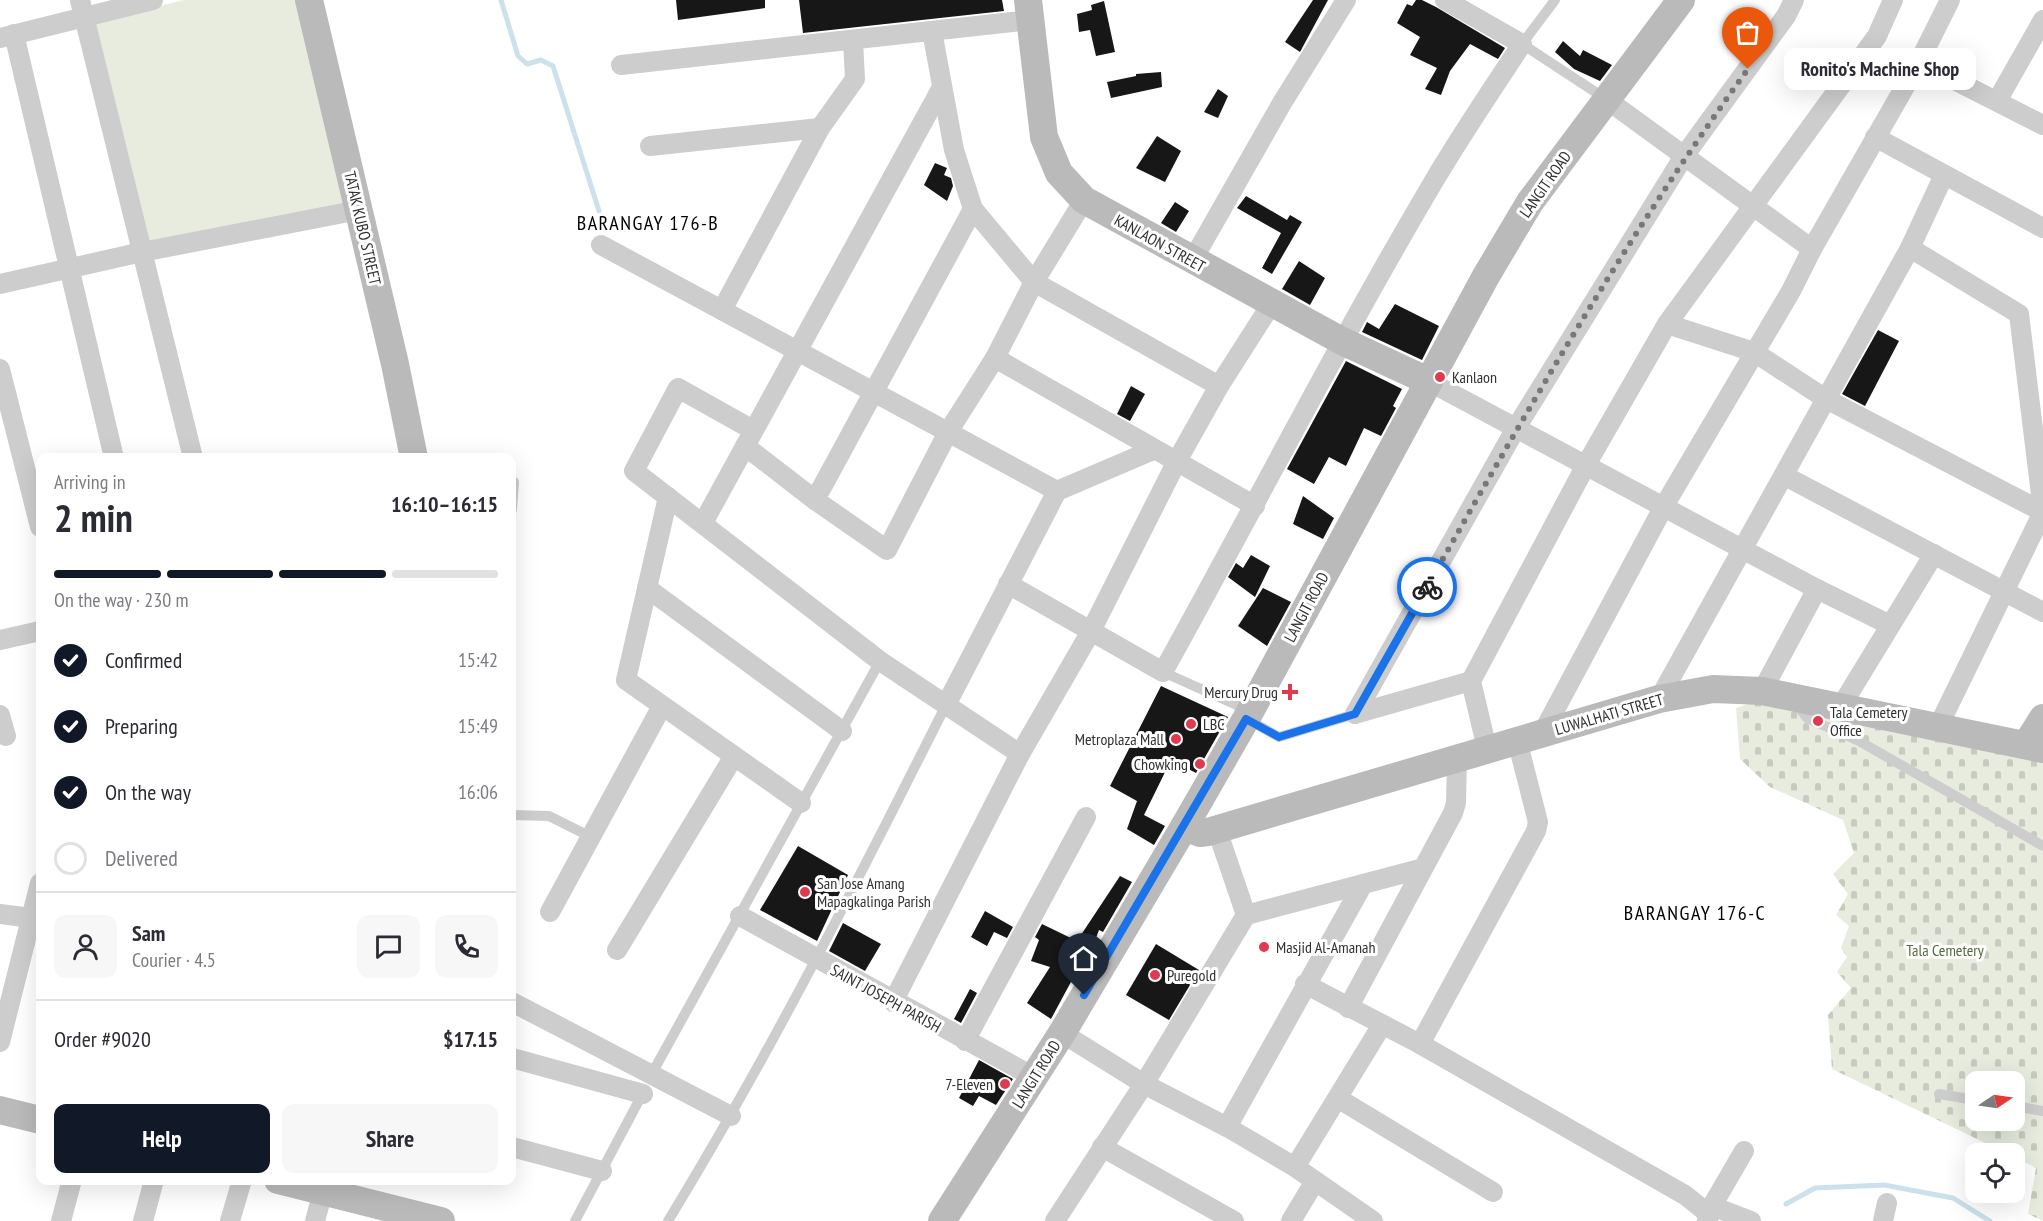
<!DOCTYPE html>
<meta charset="utf-8">
<style>
body{margin:0;font-family:"PT Sans Narrow",sans-serif;background:#f7f7f7;color:#2b2b33;height:100vh;display:flex;flex-direction:column;font-size:22px;white-space:nowrap}
*{box-sizing:border-box;margin:0}
p{font-size:20px;color:#7c7c81}
.icon{flex:none;width:33px;height:33px;fill:none;stroke:currentColor;stroke-width:2;stroke-linecap:round;stroke-linejoin:round}
.map{position:relative;flex:1;overflow:hidden}
.side{position:absolute;left:36px;top:453px;width:480px;height:732px;display:flex;flex-direction:column;background:#fff;border-radius:12px;box-shadow:0 6px 24px #0002}
.side>*{flex:none}
.needle{width:39px;rotate:77deg}
.tools{position:absolute;left:1965px;top:1071px;display:grid;gap:12px}
.tools a{display:grid;place-items:center;width:60px;height:60px;border-radius:12px;background:#fff;box-shadow:0 6px 24px #0002;font-size:30px}
.pin{position:absolute;display:grid;place-items:center;width:51px;height:51px;color:#fff;margin:-62px -26px;border-radius:50% 50% 50% 0;rotate:-45deg;box-shadow:0 0 6px #0007}
.pin .icon{rotate:45deg}
.courier{position:absolute;display:grid;place-items:center;width:60px;height:60px;margin:-30px;border:4px solid #1a73e8;border-radius:50%;background:#fff;color:#222;box-shadow:0 2px 8px #0007}
.bubble{position:absolute;height:42px;border-radius:12px;background:#fff;box-shadow:0 6px 24px #0002;font-size:20px;font-weight:700;line-height:42px;text-align:center}
.overview em{font-style:normal;font-weight:700}
.overview div{display:flex;flex-direction:column-reverse}
.overview{display:flex;align-items:center;justify-content:space-between;height:102px;padding:0 18px}
h1{font-size:39px;font-weight:700;line-height:45px}
.bar{display:grid;grid-template-columns:repeat(4,1fr);gap:9px 6px;align-content:center;height:72px;padding:0 18px}
.bar i{height:8px;border-radius:4px;background:#e1e1e2}
.bar .on{background:#111827}
.bar p{grid-column:span 4}
.line{display:flex;align-items:center;gap:15px;padding:0 18px;border-top:2px solid #e1e1e2}
.line div{flex:1}
.round{display:grid;place-items:center;flex:none;width:63px;height:63px;border-radius:12px;background:#f7f7f7}
ol{padding:0 18px;list-style:none}
li{display:flex;align-items:center;gap:18px;height:66px}
li p{margin-inline-start:auto}
li .icon{padding:6px;border-radius:50%;background:#111827;color:#fff;stroke-width:4}
li:last-child{color:#7c7c81}
li i{width:33px;height:33px;border:3px solid #e1e1e2;border-radius:50%}
.action{display:flex;gap:12px;margin-top:auto;padding:12px 18px}
.action a{flex:1;height:69px;border-radius:12px;background:#111827;color:#fff;font-size:24px;font-weight:700;line-height:69px;text-align:center}
.action a+a{background:#f7f7f7;color:#2b2b33}
.map>svg:first-child{display:block}
</style>
<div class="map">
<svg width="2043" height="1221" viewBox="0 0 2043 1221">
<defs>
<pattern id="cemetery-stones" width="16" height="16" patternUnits="userSpaceOnUse" patternTransform="scale(1.5)"><rect width="16" height="16" fill="#e7ecdf"/><path d="M2 7V4a2 2 0 0 1 4 0v3zM10 15v-3a2 2 0 0 1 4 0v3z" fill="#c6cbc0"/></pattern>
</defs>
<rect width="100%" height="100%" fill="#fff"/>
<!-- green -->
<polygon fill="#e7ecdf" points="184,0 300,0 349,207 145,246 92,23"/>
<!-- cemetery -->
<path fill="url(#cemetery-stones)" fill-rule="evenodd" d="M1764,699L2043,759V1221L2028,1214L2036,1168L2015,1157L2014,1154L2006,1153L1832,1069L1828,1015L1851,988L1837,972L1847,957L1841,948L1849,926L1836,915L1848,894L1833,874L1854,853L1843,820L1770,787L1740,759L1736,708ZM1976,1082H2014V1120H1976Z"/>
<g fill="none" stroke-linecap="round" stroke-linejoin="round">
<!-- stream -->
<g stroke="#cce1eb" stroke-width="5">
<polyline points="501,0 518,56 527,64 541,60 553,66 599,211"/>
<polyline points="1786,1204 1815,1188 1884,1185 1953,1198 1990,1221"/>
</g>
</g>
<!-- building -->
<g fill="#171717">
<polygon points="676,0 765,0 765,8 678,20"/>
<polygon points="799,0 1002,0 1004,11 803,33"/>
<polygon points="1313,0 1328,0 1300,52 1285,42"/>
<polygon points="1416,0 1422,0 1436,7 1505,48 1498,59 1470,44 1450,71 1441,95 1425,89 1437,68 1410,55 1420,37 1397,23 1407,4 1412,6"/>
<polygon points="1104,1 1115,52 1096,56 1090,30 1079,32 1077,14 1092,10 1091,5"/>
<polygon points="1563,41 1580,56 1583,50 1612,65 1600,81 1574,69 1555,52"/>
<polygon points="1161,72 1162,87 1111,98 1107,82 1136,76 1136,74"/>
<polygon points="1218,89 1228,96 1218,118 1204,112"/>
<polygon points="1157,136 1181,151 1165,182 1136,168"/>
<polygon points="935,163 947,168 944,175 951,178 953,186 947,201 924,185"/>
<polygon points="1246,196 1287,220 1290,215 1302,222 1272,274 1262,268 1281,233 1237,208"/>
<polygon points="1175,202 1189,211 1176,232 1161,223"/>
<polygon points="1299,261 1325,278 1310,305 1282,289"/>
<polygon points="1395,304 1439,326 1422,360 1362,332 1367,322 1379,329"/>
<polygon points="1878,330 1899,341 1865,406 1842,394"/>
<polygon points="1346,361 1402,389 1393,406 1396,408 1381,436 1364,428 1346,466 1329,457 1314,484 1287,469"/>
<polygon points="1131,386 1145,394 1130,421 1117,414"/>
<polygon points="1303,496 1334,518 1323,539 1293,524"/>
<polygon points="1251,555 1270,566 1255,597 1228,577 1236,563 1243,568"/>
<polygon points="1263,588 1291,602 1267,646 1238,626"/>
<polygon points="1161,686 1228,717 1196,773 1171,760 1144,815 1165,826 1154,845 1127,829 1137,801 1110,786"/>
<polygon points="798,846 848,875 817,941 760,910"/>
<polygon points="1120,876 1132,882 1103,932 1099,930 1089,956 1081,968 1079,967 1051,1019 1027,1003 1050,967 1031,961 1039,940 1035,937 1042,924 1077,941"/>
<polygon points="985,911 1013,927 1007,938 994,932 987,946 971,937"/>
<polygon points="843,923 881,944 865,971 829,951"/>
<polygon points="1156,944 1199,970 1169,1020 1126,995"/>
<polygon points="970,989 977,993 961,1023 954,1019"/>
<polygon points="979,1060 1013,1079 996,1105 979,1096 973,1106 959,1098"/>
</g>
<g fill="none" stroke-linecap="round" stroke-linejoin="round">
<!-- lane -->
<g stroke="#cdcdcd" stroke-width="10">
<polyline points="1555,0 1522,44 1606,99"/>
<polyline points="512,510 514,482"/>
<polyline points="1163,672 1250,711"/>
<polyline points="1796,704 1807,718 1859,741 2043,846"/>
<polyline points="1247,719 1279,737 1355,714"/>
<polyline points="512,815 549,816 591,837"/>
<polyline points="650,1077 880,661"/>
<polyline points="1939,1094 1976,1100"/>
<polyline points="2014,1106 2043,1111"/>
<polyline points="575,1221 644,1091"/>
<path d="M668,1221C770,1054 858,880 946,705"/>
</g>
<!-- street -->
<g stroke="#cdcdcd" stroke-width="20">
<polyline points="80,0 193,458"/>
<polyline points="932,31 954,150 973,209 1034,282 1219,386"/>
<polyline points="14,34 114,458"/>
<polyline points="0,38 153,0"/>
<polyline points="1919,62 2043,125"/>
<polyline points="621,65 1030,20"/>
<polyline points="1606,99 1812,249"/>
<polyline points="1997,101 2043,20"/>
<polyline points="1875,137 2043,228"/>
<polyline points="650,146 820,128"/>
<polyline points="601,245 1057,491"/>
<polyline points="1910,248 2019,314 2043,511"/>
<polyline points="1192,261 1282,103 1346,0"/>
<polyline points="0,284 142,252 359,210"/>
<polyline points="722,310 820,128 855,79 853,41"/>
<polyline points="1667,324 1754,352 1826,399 2043,512"/>
<polyline points="995,358 1255,506"/>
<polyline points="0,369 40,527"/>
<polyline points="1428,381 1817,589 1890,625"/>
<polyline points="753,430 678,388 634,471 880,661 1020,754"/>
<polyline points="745,446 815,500 887,550 948,432 995,358 1034,282 1084,200"/>
<polyline points="1785,476 2043,612"/>
<polyline points="668,497 626,680 801,803"/>
<polyline points="815,500 973,209"/>
<polyline points="703,523 941,89"/>
<path d="M1008,584L1163,672C1253,510 1337,345 1431,186C1459,138 1491,91 1522,44L1445,0"/>
<polyline points="647,588 842,731"/>
<polyline points="0,640 40,631"/>
<polyline points="1762,691 1817,589"/>
<polyline points="1659,699 1910,248 1944,175"/>
<polyline points="946,705 1057,491 1153,450"/>
<polyline points="1840,708 1934,554"/>
<polyline points="1355,714 1516,428 1684,156 1786,16 1794,0"/>
<polyline points="1355,714 1471,681"/>
<polyline points="0,715 6,736"/>
<polyline points="1938,727 2043,512"/>
<polyline points="1543,732 1664,506 1791,291 1812,249 1919,62 1950,0"/>
<polyline points="1487,749 1471,681 1586,465 1667,324 1877,36 1893,0"/>
<polyline points="1217,830 1246,915"/>
<polyline points="550,912 662,706"/>
<polyline points="0,914 31,918"/>
<polyline points="740,916 1034,1077"/>
<polyline points="617,950 734,756"/>
<polyline points="1305,984 1420,1044 1685,1195 1710,1215"/>
<polyline points="512,1002 731,1116"/>
<polyline points="893,1002 1020,754 1090,633 1177,461 1219,386 1272,303"/>
<polyline points="1348,1008 1453,813 1456,803 1457,758"/>
<polyline points="1062,1033 1144,1084 1227,1127 1295,1167 1373,1221"/>
<polyline points="965,1041 1086,817"/>
<polyline points="0,1042 40,883"/>
<polyline points="1420,1044 1536,831 1538,822 1517,740"/>
<polyline points="512,1058 643,1094"/>
<polyline points="1339,1099 1493,1192"/>
<polyline points="1227,1127 1363,884"/>
<polyline points="512,1147 602,1171"/>
<polyline points="1102,1147 1234,1221"/>
<polyline points="1295,1167 1382,1025"/>
<polyline points="1712,1206 1751,1221"/>
<polyline points="61,1221 72,1180"/>
<polyline points="143,1221 154,1180"/>
<polyline points="230,1221 242,1180"/>
<polyline points="315,1221 326,1180"/>
<polyline points="1055,1221 1144,1084 1246,915 1420,869"/>
<polyline points="1291,1221 1315,1181"/>
<polyline points="1707,1221 1712,1206 1744,1151"/>
<polyline points="1883,1221 1887,1203"/>
</g>
<!-- secondary -->
<g stroke="#bababa" stroke-width="28">
<polyline points="309,0 395,364 414,458"/>
<polyline points="1028,0 1044,137 1059,173 1084,200 1342,341 1428,381"/>
<polyline points="2026,745 2043,718"/>
<polyline points="1184,827 1200,833 1208,832 1659,699 1713,689 1762,691 2043,749"/>
<polyline points="0,1110 40,1120"/>
<polyline points="278,1180 441,1221"/>
<polyline points="942,1221 1062,1033 1184,827 1246,719 1486,276 1530,202 1681,0"/>
</g>
</g>
<g fill="none" stroke-linecap="round" stroke-linejoin="round">
<!-- done -->
<path stroke="#787878" stroke-width="6" stroke-dasharray="0 10.8" d="M1427,587C1527,410 1629,233 1748,69"/>
<!-- route -->
<polyline stroke="#1a73e8" stroke-width="8" points="1084,995 1246,719 1279,737 1355,714 1427,587"/>
</g>
<!-- markers -->
<g fill="#df3a4e" stroke="#fff" stroke-width="2">
<circle cx="1440" cy="377" r="6"/>
<path d="M1287 683h6v6h6v6h-6v6h-6v-6h-6v-6h6z"/>
<circle cx="1818" cy="721" r="6"/>
<circle cx="1191" cy="724" r="6"/>
<circle cx="1176" cy="739" r="6"/>
<circle cx="1200" cy="764" r="6"/>
<circle cx="805" cy="892" r="6"/>
<circle cx="1264" cy="947" r="6"/>
<circle cx="1155" cy="975" r="6"/>
<circle cx="1005" cy="1084" r="6"/>
</g>
<g text-anchor="middle" stroke-width="6" stroke-linejoin="round" paint-order="stroke">
<!-- street labels -->
<g font-size="16" fill="#303030" stroke="#fff">
<text transform="translate(1545 184) rotate(-55)" y="6">LANGIT ROAD</text>
<text transform="translate(363 228) rotate(77)" y="6">TATAK KUBO STREET</text>
<text transform="translate(1160 243) rotate(29)" y="6">KANLAON STREET</text>
<text transform="translate(1306 607) rotate(-62)" y="6">LANGIT ROAD</text>
<text transform="translate(1609 714) rotate(-16)" y="6">LUWALHATI STREET</text>
<text transform="translate(886 998) rotate(29)" y="6">SAINT JOSEPH PARISH</text>
<text transform="translate(1036 1074) rotate(-58)" y="6">LANGIT ROAD</text>
</g>
<!-- poi labels -->
<g font-size="16" fill="#303030" stroke="#fff" text-anchor="start">
<text x="1452" y="383">Kanlaon</text>
<text x="1278" y="698" text-anchor="end">Mercury Drug</text>
<text x="1830" y="718">Tala Cemetery<tspan x="1830" dy="18">Office</tspan></text>
<text x="1203" y="730">LBC</text>
<text x="1164" y="745" text-anchor="end">Metroplaza Mall</text>
<text x="1188" y="770" text-anchor="end">Chowking</text>
<text x="817" y="889">San Jose Amang<tspan x="817" dy="18">Mapagkalinga Parish</tspan></text>
<text x="1276" y="953">Masjid Al-Amanah</text>
<text x="1167" y="981">Puregold</text>
<text x="993" y="1090" text-anchor="end">7-Eleven</text>
</g>
<!-- park labels -->
<g font-size="16" fill="#556a3e" stroke="#fff">
<text x="1945" y="956">Tala Cemetery</text>
</g>
<!-- quarter labels -->
<g font-size="20" letter-spacing="1.5" fill="#000" stroke="#fff">
<text x="648" y="230">BARANGAY 176-B</text>
<text x="1695" y="920">BARANGAY 176-C</text>
</g>
</g>
</svg>
<div class="tools">
<a><svg class="needle" viewBox="-14 -14 28 28"><path d="M0-13l5 13h-10z" fill="#e53935"/><path d="M0 13l5-13h-10z" fill="#7c7c81"/></svg></a>
<a><svg class="icon" aria-label="locate" viewBox="0 0 24 24"><circle cx="12" cy="12" r="6"/><path d="M12 2v4M12 18v4M2 12h4M18 12h4"/></svg></a>
</div>
<div class="pin" style="left:1748px;top:69px;background:#ea580c"><svg class="icon" aria-label="bag" viewBox="0 0 24 24"><path d="M5 8h14l-1 12H6zM9 8a3 3 0 0 1 6 0"/></svg></div>
<div class="pin" style="left:1084px;top:995px;background:#1f2937"><svg class="icon" aria-label="home" viewBox="0 0 24 24"><path d="M3 11l9-7 9 7M6 9v11h12V9"/></svg></div>
<div class="courier" style="left:1427px;top:587px"><svg class="icon" aria-label="bike" viewBox="0 0 24 24"><circle cx="6" cy="16" r="4"/><circle cx="18" cy="16" r="4"/><path d="M6 16l4-8h5l3 8M10 8l3 8H6M13 5h3"/></svg></div>
<div class="bubble" style="left:1784px;top:48px;width:192px">Ronito's Machine Shop</div>
<section class="side">
<div class="overview"><div><h1>2 min</h1><p>Arriving in</p></div><em>16:10–16:15</em></div>
<div class="bar"><i class="on"></i><i class="on"></i><i class="on"></i><i></i><p>On the way · 230 m</p></div>
<ol>
<li><svg class="icon" aria-label="check" viewBox="0 0 24 24"><path d="M5 12l5 5 9-10"/></svg>Confirmed<p>15:42</p></li>
<li><svg class="icon" aria-label="check" viewBox="0 0 24 24"><path d="M5 12l5 5 9-10"/></svg>Preparing<p>15:49</p></li>
<li><svg class="icon" aria-label="check" viewBox="0 0 24 24"><path d="M5 12l5 5 9-10"/></svg>On the way<p>16:06</p></li>
<li><i></i>Delivered</li>
</ol>
<div class="line" style="height:108px"><a class="round"><svg class="icon" aria-label="person" viewBox="0 0 24 24"><circle cx="12" cy="8" r="4"/><path d="M4 21q1-7 8-7t8 7"/></svg></a><div><b>Sam</b><p>Courier · 4.5</p></div><a class="round"><svg class="icon" aria-label="chat" viewBox="0 0 24 24"><path d="M4 5h16v11H9l-5 4z"/></svg></a><a class="round"><svg class="icon" aria-label="phone" viewBox="0 0 24 24"><path d="M5 4h4l2 5-3 2q2 4 5 5l2-3 5 2v4C11 20 4 13 5 4z"/></svg></a></div>
<div class="line" style="height:78px"><div>Order #9020</div><b>$17.15</b></div>
<div class="action"><a>Help</a><a>Share</a></div>
</section>
</div>
